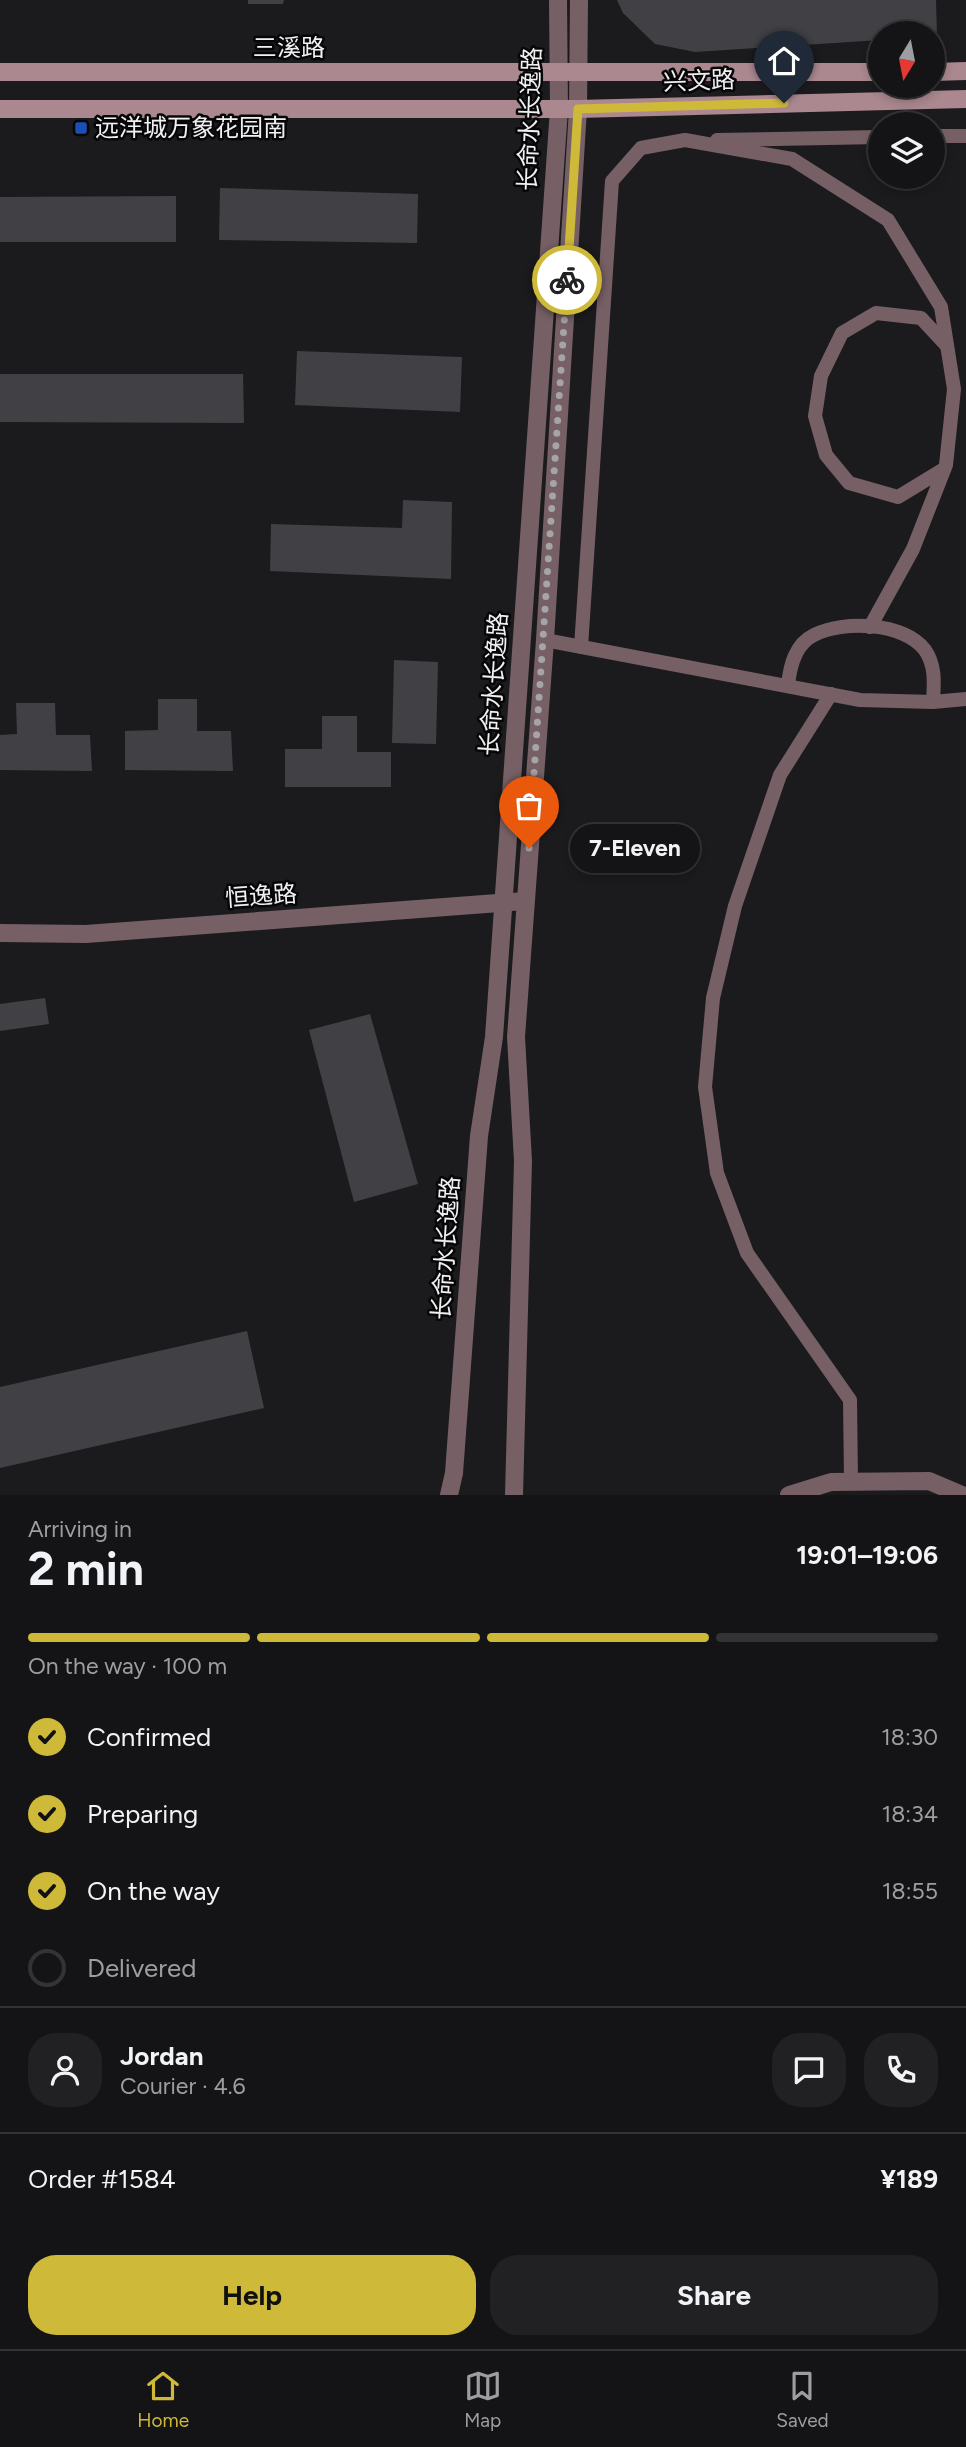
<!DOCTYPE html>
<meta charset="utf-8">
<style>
body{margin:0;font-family:Figtree,"Noto Sans SC",sans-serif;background:#212123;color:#f1f3f6;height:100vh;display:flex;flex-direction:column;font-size:26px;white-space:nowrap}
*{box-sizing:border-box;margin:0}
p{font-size:23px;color:#9d9ea1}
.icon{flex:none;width:38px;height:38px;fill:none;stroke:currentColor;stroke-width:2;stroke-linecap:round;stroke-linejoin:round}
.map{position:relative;height:1495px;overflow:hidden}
.side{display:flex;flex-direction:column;background:#141416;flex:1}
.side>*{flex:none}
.needle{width:46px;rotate:190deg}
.fabs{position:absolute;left:868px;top:21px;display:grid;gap:14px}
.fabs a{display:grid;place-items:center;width:77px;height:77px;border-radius:50%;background:#141416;box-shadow:0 4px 10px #0003,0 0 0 2px #333335;font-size:35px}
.pin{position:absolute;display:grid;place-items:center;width:60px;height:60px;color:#fff;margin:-72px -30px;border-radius:50% 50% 50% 0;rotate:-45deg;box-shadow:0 0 7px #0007}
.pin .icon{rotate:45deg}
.courier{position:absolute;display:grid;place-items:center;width:70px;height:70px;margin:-35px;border:5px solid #ceb938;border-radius:50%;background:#fff;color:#222;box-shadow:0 2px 9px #0007}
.bubble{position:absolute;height:49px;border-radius:24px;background:#141416;box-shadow:0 4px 10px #0003,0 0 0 2px #333335;font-size:23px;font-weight:700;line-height:49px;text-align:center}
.overview em{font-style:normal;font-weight:700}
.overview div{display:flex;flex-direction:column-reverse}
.overview{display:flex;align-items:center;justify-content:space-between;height:119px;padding:0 28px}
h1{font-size:46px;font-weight:700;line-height:52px}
.bar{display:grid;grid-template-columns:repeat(4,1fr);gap:10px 7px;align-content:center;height:84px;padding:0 28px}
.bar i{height:9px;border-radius:5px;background:#333335}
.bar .on{background:#ceb938}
.bar p{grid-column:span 4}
.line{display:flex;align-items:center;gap:18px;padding:0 28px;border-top:2px solid #333335}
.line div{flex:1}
.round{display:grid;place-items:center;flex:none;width:74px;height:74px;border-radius:28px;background:#212123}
ol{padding:0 28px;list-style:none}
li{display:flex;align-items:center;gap:21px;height:77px}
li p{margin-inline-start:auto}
li .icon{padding:7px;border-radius:50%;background:#ceb938;color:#111;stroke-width:4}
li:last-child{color:#9d9ea1}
li i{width:38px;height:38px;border:4px solid #333335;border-radius:50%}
.button{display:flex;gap:14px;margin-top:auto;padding:14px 28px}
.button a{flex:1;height:80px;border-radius:28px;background:#ceb938;color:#111;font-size:28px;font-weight:700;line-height:80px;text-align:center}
.button a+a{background:#212123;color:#f1f3f6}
.tabs{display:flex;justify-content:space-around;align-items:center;height:98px;border-top:2px solid #333335;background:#141416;font-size:19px;color:#9d9ea1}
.tabs a{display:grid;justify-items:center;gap:4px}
.tabs .on{color:#ceb938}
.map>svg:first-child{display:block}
</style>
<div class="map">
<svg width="966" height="1495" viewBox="0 0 966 1495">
<rect width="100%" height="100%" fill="#1b1b1e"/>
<!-- building -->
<g fill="#414145">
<polygon points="248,0 284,0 283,4 248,4"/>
<polygon points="617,0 936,0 937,36 933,36 933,33 880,33 880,40 695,52 655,44 623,13"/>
<polygon points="220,188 418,194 417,243 219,240"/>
<polygon points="176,196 176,242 0,242 0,197"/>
<polygon points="297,351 462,357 460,412 295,405"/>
<polygon points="0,374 243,374 244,423 0,422"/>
<polygon points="403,500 452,502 451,579 270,571 271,524 402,528"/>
<polygon points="394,660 438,662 436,744 392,743"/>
<polygon points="158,699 197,699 197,731 231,731 233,771 125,770 125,731 158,730"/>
<polygon points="16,703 55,703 56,735 90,735 92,771 0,770 0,735 17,734"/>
<polygon points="322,716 357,716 357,752 391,752 391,787 285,787 285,749 322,749"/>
<polygon points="45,998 49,1024 0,1031 0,1004"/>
<polygon points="370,1014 418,1184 354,1202 309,1030"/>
<polygon points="247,1331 264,1408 0,1468 0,1387"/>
</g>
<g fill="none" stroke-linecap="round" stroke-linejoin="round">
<!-- pedestrian -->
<g stroke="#766065" stroke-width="14">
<polyline points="933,136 966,136"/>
<polyline points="717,140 880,137"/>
<polyline points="944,469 898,497 849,483 826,455 815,416 821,376 842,333 876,313 921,318 947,346"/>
<polyline points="545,640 860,700 933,702 966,699"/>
<polyline points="581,647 612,181 641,148 685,140 792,159 888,220 941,307 954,389 946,465 913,549 870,627"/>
<path d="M788,685C790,666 795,644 814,635C843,620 904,622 925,650C936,666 934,684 933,702"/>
<polyline points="831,694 780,775 735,906 713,998 705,1087 717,1173 747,1253 850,1400 851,1482"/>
</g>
<!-- minor -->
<g stroke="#766065" stroke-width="18">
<polyline points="0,933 86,934 525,901"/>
<polyline points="789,1495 831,1482 929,1481 962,1495"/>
</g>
<!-- tertiary -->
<g stroke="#766065" stroke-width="18">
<polyline points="449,1495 454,1473 479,1136 494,1037 559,109 558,0"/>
<polyline points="514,1495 523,1161 516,1037 545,640 578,109 579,0"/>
</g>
<!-- secondary -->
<g stroke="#ab878f" stroke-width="18">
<polyline points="0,72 880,72"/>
<polyline points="933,72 966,71"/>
<polyline points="0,109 578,109 966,99"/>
</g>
</g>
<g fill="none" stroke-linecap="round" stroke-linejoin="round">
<!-- done -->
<polyline stroke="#a5a5a8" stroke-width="7" stroke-dasharray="0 12.6" points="529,848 567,280"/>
<!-- route -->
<polyline stroke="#ceb938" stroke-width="9" points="567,280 578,109 784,103"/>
</g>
<!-- markers -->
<rect fill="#1a4fb4" stroke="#060607" stroke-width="2.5" x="74" y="121" width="14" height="14" rx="3.5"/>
<g text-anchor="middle" stroke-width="5" stroke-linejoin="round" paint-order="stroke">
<!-- street labels -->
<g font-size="24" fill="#f0f0f3" stroke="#060607">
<text x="289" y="56">三溪路</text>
<text transform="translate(699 81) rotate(-2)" y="8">兴文路</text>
<text transform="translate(530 119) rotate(-88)" y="8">长命水长逸路</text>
<text transform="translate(494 684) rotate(-86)" y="8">长命水长逸路</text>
<text transform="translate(261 896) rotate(-4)" y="8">恒逸路</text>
<text transform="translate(446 1248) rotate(-86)" y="8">长命水长逸路</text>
</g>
<!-- poi labels -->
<g font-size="24" fill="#f0f0f3" stroke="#060607" text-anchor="start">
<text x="95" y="136">远洋城万象花园南</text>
</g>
</g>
</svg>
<div class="fabs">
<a><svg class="needle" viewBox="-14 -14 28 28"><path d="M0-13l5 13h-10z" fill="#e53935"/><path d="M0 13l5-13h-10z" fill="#9d9ea1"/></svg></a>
<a><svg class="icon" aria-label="layers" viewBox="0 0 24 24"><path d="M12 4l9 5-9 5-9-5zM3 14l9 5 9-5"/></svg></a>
</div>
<div class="pin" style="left:529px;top:848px;background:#ea580c"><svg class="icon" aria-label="bag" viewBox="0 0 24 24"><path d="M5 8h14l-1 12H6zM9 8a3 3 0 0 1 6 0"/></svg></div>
<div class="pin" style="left:784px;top:103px;background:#1f2937"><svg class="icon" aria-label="home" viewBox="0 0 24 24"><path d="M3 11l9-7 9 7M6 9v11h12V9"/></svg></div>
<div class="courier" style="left:567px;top:280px"><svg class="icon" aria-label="bike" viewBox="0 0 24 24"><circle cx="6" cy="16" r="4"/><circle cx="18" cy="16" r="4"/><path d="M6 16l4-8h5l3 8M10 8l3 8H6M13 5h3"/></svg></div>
<div class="bubble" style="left:570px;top:824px;width:130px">7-Eleven</div>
</div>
<section class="side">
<div class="overview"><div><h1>2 min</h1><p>Arriving in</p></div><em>19:01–19:06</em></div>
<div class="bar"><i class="on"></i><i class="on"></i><i class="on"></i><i></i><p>On the way · 100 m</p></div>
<ol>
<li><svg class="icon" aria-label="check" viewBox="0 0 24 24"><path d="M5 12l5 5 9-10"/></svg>Confirmed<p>18:30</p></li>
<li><svg class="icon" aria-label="check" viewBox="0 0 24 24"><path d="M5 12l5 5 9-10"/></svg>Preparing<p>18:34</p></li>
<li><svg class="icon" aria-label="check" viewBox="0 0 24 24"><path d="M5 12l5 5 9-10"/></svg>On the way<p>18:55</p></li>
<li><i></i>Delivered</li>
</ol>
<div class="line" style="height:126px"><a class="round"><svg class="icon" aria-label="person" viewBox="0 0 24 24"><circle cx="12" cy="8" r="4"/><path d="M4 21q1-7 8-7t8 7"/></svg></a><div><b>Jordan</b><p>Courier · 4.6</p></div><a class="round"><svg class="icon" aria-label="chat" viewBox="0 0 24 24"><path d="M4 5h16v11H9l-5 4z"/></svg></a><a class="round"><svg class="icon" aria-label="phone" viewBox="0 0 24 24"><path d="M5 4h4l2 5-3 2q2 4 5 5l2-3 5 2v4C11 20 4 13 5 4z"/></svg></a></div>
<div class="line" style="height:91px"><div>Order #1584</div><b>¥189</b></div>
<div class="button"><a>Help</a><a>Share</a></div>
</section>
<nav class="tabs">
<a class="on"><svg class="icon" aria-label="home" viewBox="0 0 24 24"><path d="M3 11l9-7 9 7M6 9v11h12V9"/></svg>Home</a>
<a><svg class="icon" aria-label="map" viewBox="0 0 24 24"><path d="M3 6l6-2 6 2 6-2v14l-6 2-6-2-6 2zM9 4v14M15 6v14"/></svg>Map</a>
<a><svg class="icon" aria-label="saved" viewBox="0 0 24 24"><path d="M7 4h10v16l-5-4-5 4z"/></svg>Saved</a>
</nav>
